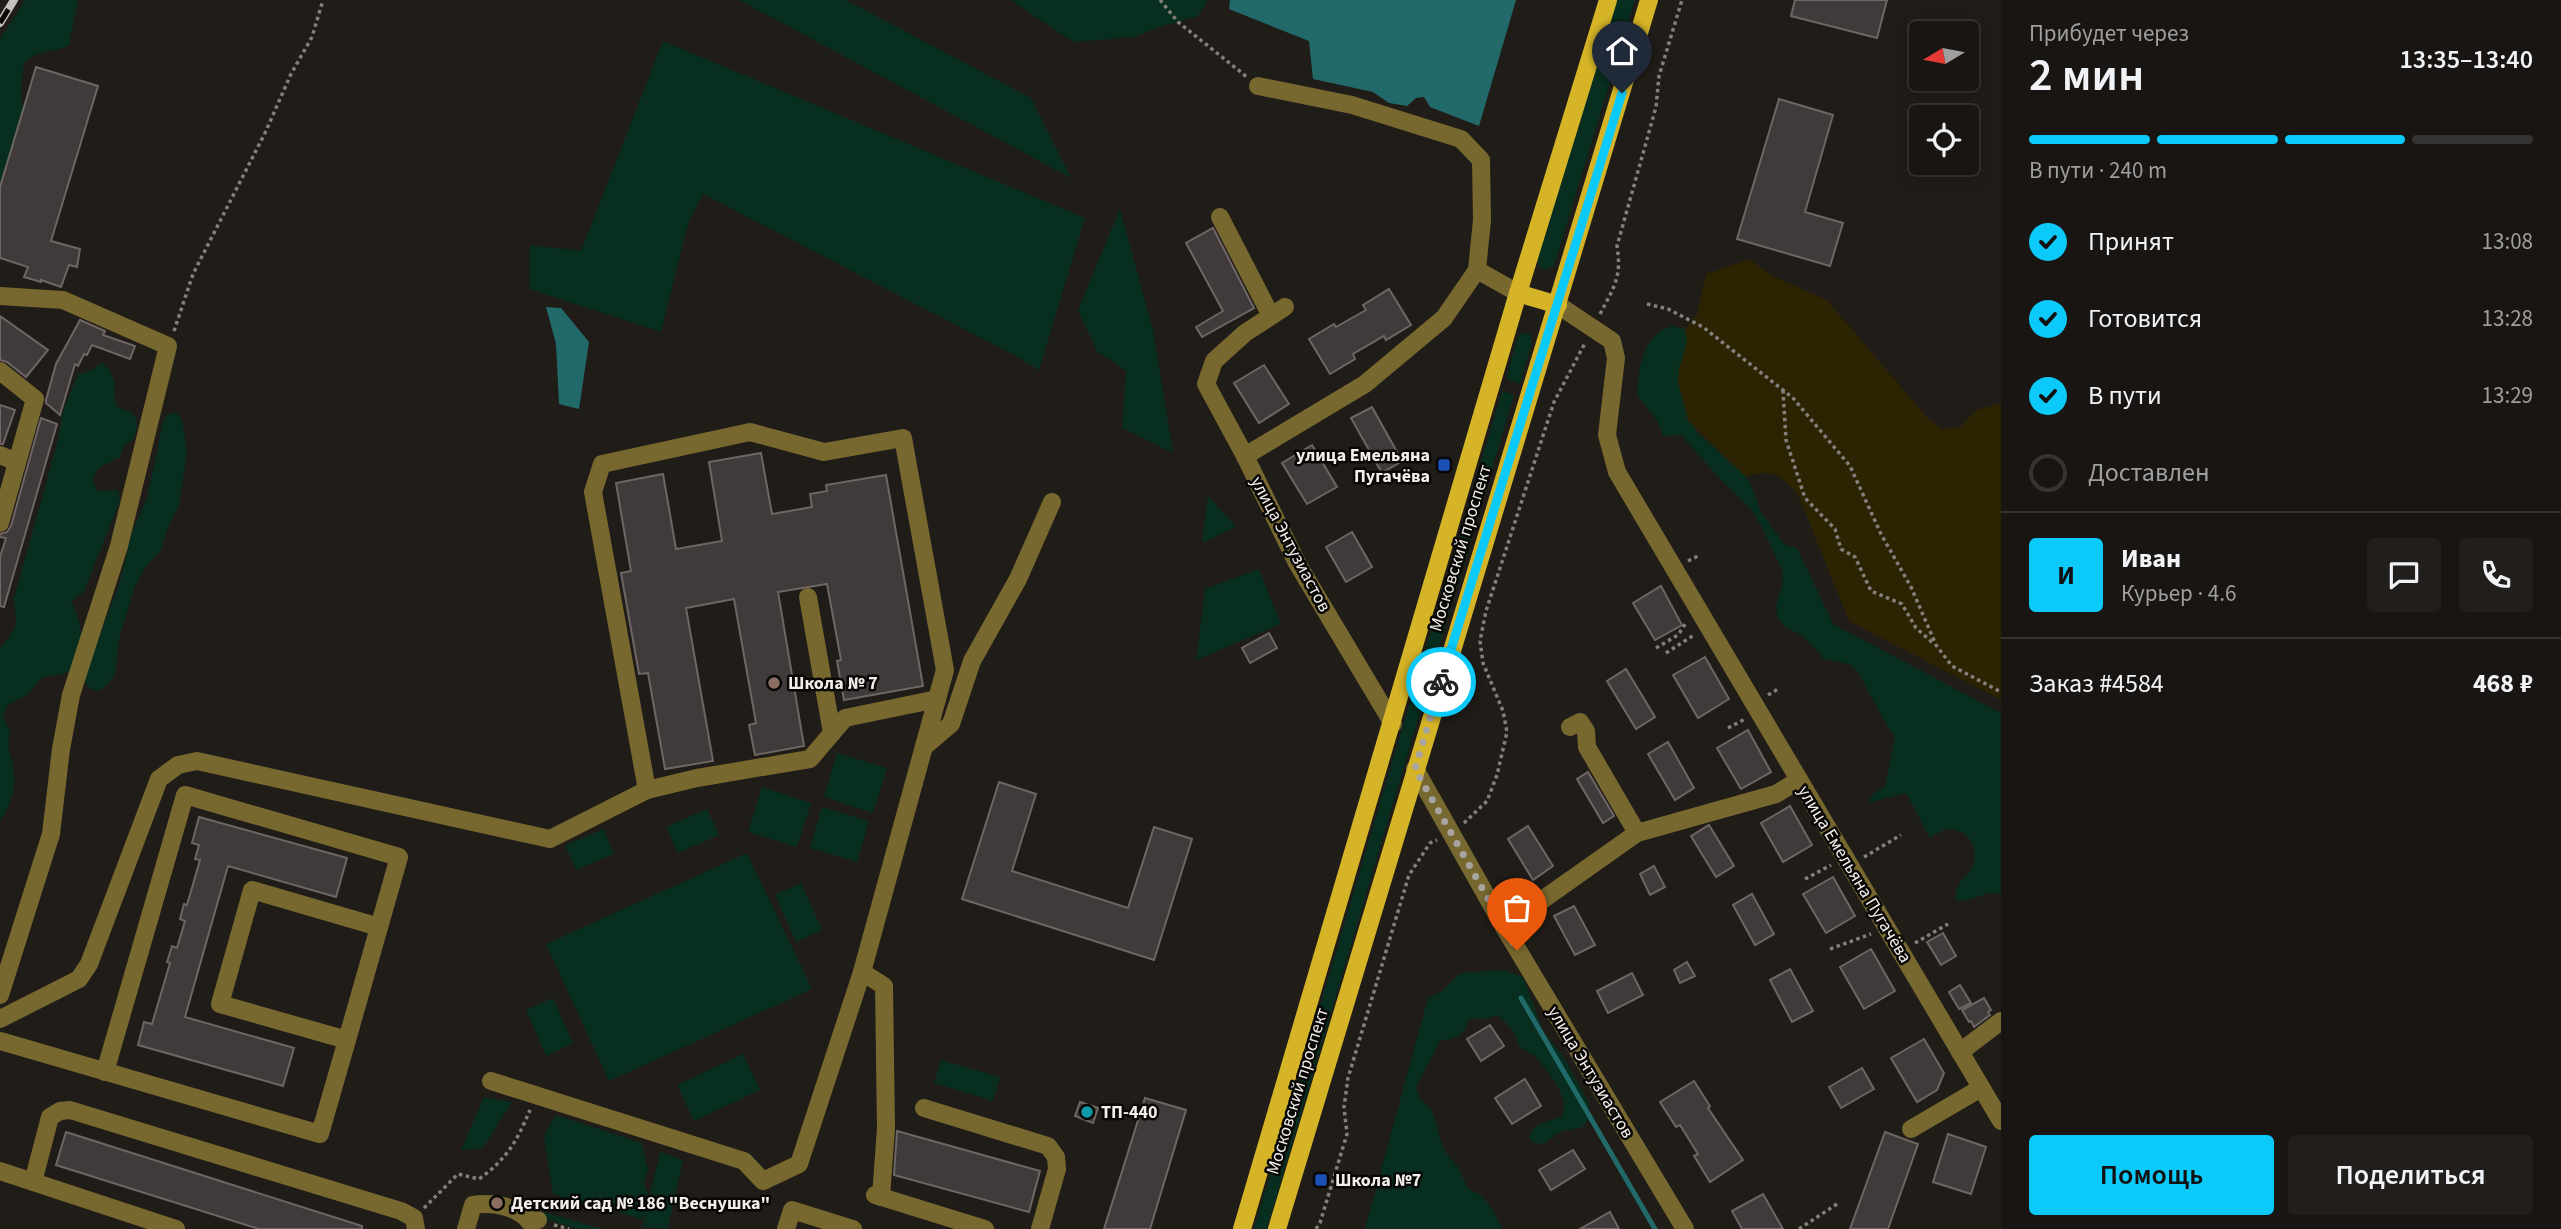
<!DOCTYPE html>
<html lang="ru">
<meta charset="utf-8">
<style>
body{margin:0;font-family:"Source Sans 3",sans-serif;background:#211e1b;color:#f1f3f6;height:100vh;display:flex;flex-direction:column;font-size:26px;white-space:nowrap}
*{box-sizing:border-box;margin:0}
p{font-size:23px;color:#9f9f9f}
.icon{flex:none;width:38px;height:38px;fill:none;stroke:currentColor;stroke-width:2;stroke-linecap:round;stroke-linejoin:round}
.map{position:relative;flex:1;overflow:hidden}
.panel{display:flex;flex-direction:column;background:#181512;width:560px}
.panel>*{flex:none}
.needle{width:46px;rotate:260deg}
.tools{position:absolute;left:1909px;top:21px;display:grid;gap:14px}
.tools a{display:grid;place-items:center;width:70px;height:70px;border-radius:7px;background:#181512;box-shadow:0 4px 18px #0003,0 0 0 2px #363432;font-size:35px}
.pin{position:absolute;display:grid;place-items:center;width:60px;height:60px;color:#fff;margin:-72px -30px;border-radius:50% 50% 50% 0;rotate:-45deg;box-shadow:0 0 7px #0007}
.pin .icon{rotate:45deg}
.courier{position:absolute;display:grid;place-items:center;width:70px;height:70px;margin:-35px;border:5px solid #0bcafa;border-radius:50%;background:#fff;color:#222;box-shadow:0 2px 9px #0007}
.headline em{font-style:normal;font-weight:600}
.headline div{display:flex;flex-direction:column-reverse}
.headline{display:flex;align-items:center;justify-content:space-between;height:119px;padding:0 28px}
h1{font-size:46px;font-weight:600;line-height:52px}
.bar{display:grid;grid-template-columns:repeat(4,1fr);gap:10px 7px;align-content:center;height:84px;padding:0 28px}
.bar i{height:9px;border-radius:5px;background:#363432}
.bar .selected{background:#0bcafa}
.bar p{grid-column:span 4}
.line{display:flex;align-items:center;gap:18px;padding:0 28px;border-top:2px solid #363432}
.line div{flex:1}
.round{display:grid;place-items:center;flex:none;width:74px;height:74px;border-radius:7px;background:#211e1b}
ol{padding:0 28px;list-style:none}
li{display:flex;align-items:center;gap:21px;height:77px}
li p{margin-inline-start:auto}
li .icon{padding:7px;border-radius:50%;background:#0bcafa;color:#111;stroke-width:4}
li:last-child{color:#9f9f9f}
li i{width:38px;height:38px;border:4px solid #363432;border-radius:50%}
.primary-button{display:flex;gap:14px;margin-top:auto;padding:14px 28px}
.primary-button a{flex:1;height:80px;border-radius:7px;background:#0bcafa;color:#111;font-size:28px;font-weight:600;line-height:80px;text-align:center}
.primary-button a+a{background:#211e1b;color:#f1f3f6}
main{display:flex;flex:1;min-height:0}
.map>svg:first-child{display:block}
</style>
<main>
<div class="map">
<svg width="2001" height="1229" viewBox="0 0 2001 1229">
<rect width="100%" height="100%" fill="#201c18"/>
<!-- green -->
<g fill="#072e1f">
<path d="M25,0H78L69,45C53,55 44,47 24,62L21,88L23,112L0,187V39Z"/>
<polygon points="739,0 846,0 1031,98 1071,178"/>
<polygon points="1011,0 1208,0 1198,16 1153,29 1136,37 1073,42"/>
<polygon points="1616,0 1635,0 1554,266 1545,270 1540,267 1537,258"/>
<polygon points="663,41 1085,218 1039,370 1010,353 703,194 688,224 661,332 529,289 530,245 581,251"/>
<polygon points="1120,209 1153,330 1173,453 1122,428 1126,371 1097,351 1078,310"/>
<path d="M1673,326L1685,329L1688,341L1679,369L1696,431L1745,476L1752,487L1761,512L1784,544L1797,548L1833,624L2001,713V894C1982,890 1975,903 1955,900C1956,895 1956,889 1959,884C1963,878 1970,873 1973,866C1978,853 1973,838 1961,832C1949,826 1940,831 1930,838L1906,793L1868,803L1874,793L1885,787L1895,736L1887,726L1858,672L1849,664L1824,659L1808,641L1798,633L1786,628L1778,618L1776,606L1783,581L1782,570L1762,527L1750,508L1722,481L1681,435L1663,436L1657,420L1637,395C1639,366 1642,334 1673,326Z"/>
<polygon points="1521,333 1530,334 1532,342 1520,384 1506,379 1518,336"/>
<path d="M102,362C120,378 112,388 117,407C120,409 125,409 129,411C140,416 137,430 134,439L124,446L120,457L99,468L92,480L98,491L118,490L120,501L84,591L71,602C82,619 88,659 67,672C59,677 48,674 41,679C35,683 33,691 27,695C16,702 7,702 3,715L10,732C7,744 9,749 12,760C17,784 14,800 0,821V648L13,631L16,624L14,598L56,447L64,408L78,374L91,371Z"/>
<polygon points="1502,391 1514,395 1267,1229 1254,1229"/>
<polygon points="175,412 182,419 187,452 179,505 168,528 160,552 147,565 135,586 120,635 115,675 103,689 95,691 87,686 84,677 120,582 131,535 147,498 163,423 166,415"/>
<polygon points="1208,496 1236,527 1202,543"/>
<polygon points="1259,569 1281,624 1196,660 1205,589"/>
<polygon points="837,753 887,768 873,813 824,797"/>
<polygon points="762,787 811,803 797,847 748,832"/>
<polygon points="822,807 869,821 857,862 810,848"/>
<polygon points="707,809 719,835 678,853 666,827"/>
<polygon points="604,829 614,854 576,870 565,845"/>
<polygon points="747,853 812,989 609,1081 546,944"/>
<polygon points="801,883 822,930 796,942 775,895"/>
<path d="M1504,970L1523,977L1544,1033L1563,1056L1589,1103L1590,1117L1583,1127L1560,1132L1544,1144L1533,1143L1529,1137C1535,1120 1550,1123 1563,1115L1564,1102L1557,1084L1536,1057L1519,1046L1514,1032L1498,1015L1485,1019H1469C1465,1035 1457,1039 1441,1040L1416,1087L1420,1099L1430,1108L1434,1115L1439,1136L1445,1151L1459,1169L1468,1189L1481,1195L1491,1207L1503,1229H1365L1428,998L1442,991L1460,973Z"/>
<polygon points="553,998 573,1043 546,1056 526,1010"/>
<polygon points="743,1054 760,1090 694,1121 677,1085"/>
<polygon points="941,1060 1000,1077 993,1101 934,1083"/>
<polygon points="484,1097 512,1102 483,1148 461,1150"/>
<polygon points="556,1115 642,1143 648,1169 644,1182 649,1198 660,1152 683,1160 668,1229 643,1227 645,1214 642,1219 553,1194 544,1136"/>
<polygon points="540,1211 603,1229 579,1229 539,1217"/>
</g>
<!-- sand -->
<path fill="#2b2302" d="M1750,259L1771,275L1827,300L1926,416L1941,429L1960,427L1976,410L2001,403V700L1849,621L1798,495C1779,473 1774,470 1745,476L1688,421L1678,382L1679,369L1687,342L1685,329L1697,315L1706,274Z"/>
<!-- water -->
<g fill="#226a6a">
<polygon points="1230,0 1516,0 1479,126 1430,107 1424,97 1416,98 1407,106 1389,103 1373,92 1313,79 1309,41 1229,9"/>
<polygon points="546,307 561,308 589,342 579,409 559,404 556,344"/>
</g>
<g fill="none" stroke-linecap="round" stroke-linejoin="round">
<!-- stream -->
<polyline stroke="#226a6a" stroke-width="5" points="1521,998 1655,1229"/>
</g>
<!-- building -->
<g fill="#403a3a" stroke="#6d6665" stroke-width="2">
<polygon points="1795,0 1887,0 1877,38 1791,16"/>
<polygon points="36,67 98,86 51,241 80,249 77,267 69,265 61,287 41,280 41,282 24,277 28,267 0,258 0,187"/>
<polygon points="1779,99 1833,115 1805,212 1843,223 1830,266 1737,239"/>
<polygon points="1213,228 1254,308 1202,337 1196,327 1223,311 1186,243"/>
<polygon points="1389,289 1411,325 1386,340 1384,336 1353,354 1355,359 1330,374 1309,339 1334,324 1336,327 1366,310 1363,305"/>
<polygon points="0,316 48,350 26,377 7,362 0,360"/>
<polygon points="80,320 105,331 103,335 135,346 130,359 92,345 87,355 84,354 78,366 75,364 60,415 46,403 46,400 56,364"/>
<polygon points="1264,365 1289,404 1259,423 1234,383"/>
<polygon points="0,405 15,410 3,444 0,444"/>
<polygon points="1372,407 1402,461 1382,473 1351,418"/>
<polygon points="41,418 57,424 4,607 0,606 0,557 6,538 0,537 0,534 7,532 11,526"/>
<polygon points="1312,445 1337,487 1307,504 1282,463"/>
<polygon points="761,453 772,514 812,507 810,494 827,491 826,485 886,475 923,686 844,700 837,661 841,660 827,584 778,592 804,746 755,755 749,725 756,723 734,599 686,608 713,761 665,769 648,673 639,674 621,573 631,571 616,483 663,474 676,549 722,541 709,462"/>
<polygon points="1352,532 1372,567 1346,582 1326,547"/>
<polygon points="1661,586 1682,625 1655,640 1633,603"/>
<polygon points="1269,633 1277,648 1250,663 1242,648"/>
<polygon points="1705,657 1729,699 1698,718 1673,675"/>
<polygon points="1626,669 1655,717 1636,729 1607,681"/>
<polygon points="1748,730 1771,772 1741,789 1717,748"/>
<polygon points="1668,742 1694,788 1675,800 1648,754"/>
<polygon points="1588,772 1614,816 1603,823 1577,779"/>
<polygon points="999,782 1036,794 1012,871 1128,908 1154,827 1192,839 1154,960 962,899"/>
<polygon points="1790,806 1812,845 1783,862 1761,823"/>
<polygon points="199,817 347,858 336,897 228,866 185,1017 294,1048 283,1086 138,1045 144,1022 152,1024 170,963 167,962 172,946 177,948 185,921 180,919 184,904 187,905 200,860 195,859 199,845 192,843"/>
<polygon points="1709,825 1734,866 1716,877 1691,836"/>
<polygon points="1528,826 1553,866 1533,880 1508,839"/>
<polygon points="1654,866 1665,887 1650,895 1640,874"/>
<polygon points="1833,877 1855,916 1826,933 1803,894"/>
<polygon points="1752,894 1774,934 1755,945 1733,905"/>
<polygon points="1574,906 1595,945 1575,955 1554,916"/>
<polygon points="1943,933 1956,956 1941,965 1927,942"/>
<polygon points="1871,949 1895,991 1864,1009 1840,967"/>
<polygon points="1687,962 1695,976 1680,983 1674,970"/>
<polygon points="1790,969 1813,1011 1792,1022 1770,980"/>
<polygon points="1632,973 1643,995 1608,1013 1597,991"/>
<polygon points="1960,985 1971,1003 1959,1009 1949,992"/>
<polygon points="1984,998 1991,1010 1988,1012 1990,1015 1974,1027 1971,1021 1969,1022 1962,1010"/>
<polygon points="1490,1025 1504,1046 1481,1061 1467,1039"/>
<polygon points="1924,1039 1944,1073 1937,1090 1917,1102 1891,1058"/>
<polygon points="1862,1068 1874,1089 1841,1108 1829,1087"/>
<polygon points="1525,1079 1541,1106 1512,1124 1495,1098"/>
<polygon points="1694,1081 1710,1106 1708,1108 1743,1160 1710,1182 1694,1156 1698,1154 1680,1125 1676,1127 1660,1102"/>
<polygon points="1145,1098 1186,1110 1150,1229 1104,1229"/>
<polygon points="1080,1102 1098,1108 1093,1123 1075,1116"/>
<polygon points="897,1131 1040,1171 1029,1212 894,1175"/>
<polygon points="66,1132 362,1226 362,1229 259,1229 56,1165"/>
<polygon points="1885,1132 1918,1144 1888,1229 1850,1229"/>
<polygon points="1948,1134 1986,1147 1971,1194 1933,1182"/>
<polygon points="1573,1150 1585,1169 1551,1190 1539,1170"/>
<polygon points="1763,1194 1783,1229 1742,1229 1732,1211"/>
<polygon points="1610,1212 1619,1229 1580,1229"/>
</g>
<g fill="none" stroke-linecap="round" stroke-linejoin="round">
<!-- path -->
<g stroke="#84817d" stroke-width="3.5" stroke-dasharray="3.5 3.5" stroke-linecap="butt">
<polyline points="1160,0 1178,22 1247,77"/>
<polyline points="1647,304 1668,309 1703,327 1793,398 1850,466 1881,534 1911,587 1936,645 1952,666 2001,692"/>
<path d="M1600,314C1614,287 1622,277 1617,246L1656,107L1659,76L1682,0"/>
<polyline points="174,331 193,274 265,133 291,74 312,37 323,0"/>
<polyline points="1783,390 1786,440 1805,498 1835,529 1841,549 1855,557 1871,591 1902,604 1916,628 1933,643"/>
<polyline points="1688,561 1700,555"/>
<polyline points="1656,648 1678,635 1686,623"/>
<polyline points="1666,653 1694,635"/>
<polyline points="1768,695 1778,689"/>
<polyline points="1728,728 1745,719"/>
<polyline points="1464,823 1487,801 1497,775 1507,732 1503,711 1483,663 1480,641 1486,611 1554,402 1585,343"/>
<polyline points="1864,857 1901,835"/>
<polyline points="1805,879 1831,865"/>
<polyline points="1915,943 1948,924"/>
<polyline points="1830,949 1871,934"/>
<path d="M424,1208L458,1174L479,1179C507,1159 517,1141 530,1110"/>
<polyline points="554,1225 569,1229"/>
<polyline points="1316,1229 1320,1223 1347,1134 1344,1107 1348,1078 1409,875 1430,843 1437,840"/>
<polyline points="1799,1229 1837,1204"/>
</g>
<!-- minor -->
<g stroke="#77682f" stroke-width="18">
<polyline points="1220,217 1271,316"/>
<polyline points="1477,270 1518,293"/>
<polyline points="0,296 63,300 168,346 119,546 71,695 61,749 51,834 0,995"/>
<polyline points="1558,305 1612,341 1616,358 1607,435 1617,472 2001,1121"/>
<polyline points="1285,307 1245,333 1214,361 1206,384 1245,456 1297,563 1393,724"/>
<polyline points="0,371 35,399 0,523"/>
<polyline points="0,455 17,462"/>
<polyline points="1245,456 1365,384 1444,318 1477,270 1482,220 1481,160 1461,139 1352,105 1258,86"/>
<polyline points="808,597 832,733"/>
<polyline points="1570,727 1580,722 1586,731 1587,747 1637,833"/>
<polyline points="924,747 951,724 972,661 1018,579 1052,502"/>
<polyline points="1415,769 1504,927 1685,1229"/>
<polyline points="1504,927 1637,833 1776,794 1799,780"/>
<polyline points="862,972 884,986 886,1128 881,1197"/>
<polyline points="0,1019 79,979 89,964 159,779 178,765 197,761 550,839 647,790 593,492 602,464 750,432 824,452 903,438 945,670 937,699 845,718 810,759 697,778 647,790"/>
<polyline points="0,1041 320,1134 347,1040 220,1004 252,890 379,927"/>
<polyline points="1960,1052 2001,1021"/>
<polyline points="105,1072 185,795 399,857 347,1040"/>
<polyline points="491,1081 744,1161 763,1181 799,1164 862,972 937,699"/>
<polyline points="924,1108 1048,1146 1056,1157 1057,1169 1040,1229"/>
<polyline points="1911,1129 1981,1088"/>
<polyline points="0,1171 176,1229"/>
<polyline points="33,1182 50,1117 60,1111 70,1110 401,1211 414,1218 416,1229"/>
<polyline points="875,1195 985,1229"/>
<path d="M466,1229L473,1205C493,1202 516,1206 529,1221L538,1220"/>
<polyline points="786,1229 792,1210 853,1229"/>
</g>
<!-- major -->
<g stroke="#d5b428" stroke-width="18">
<polyline points="1518,293 1558,305"/>
<polyline points="1242,1229 1518,293 1608,0"/>
<polyline points="1277,1229 1649,0"/>
</g>
<!-- rail casing -->
<g stroke="#c4c1be" stroke-width="8">
<polyline id="rail" points="0,23 14,0"/>
</g>
<!-- rail -->
<use href="#rail" stroke="#080706" stroke-width="5" stroke-dasharray="16" stroke-linecap="butt"/>
</g>
<g fill="none" stroke-linecap="round" stroke-linejoin="round">
<!-- done -->
<polyline stroke="#a8a4a1" stroke-width="7" stroke-dasharray="0 12.6" points="1441,682 1415,769 1517,950"/>
<!-- route -->
<polyline stroke="#0bcafa" stroke-width="9" points="1441,682 1622,93"/>
</g>
<!-- markers -->
<g fill="#1a4fb4" stroke="#080706" stroke-width="2.5">
<rect x="1437" y="458" width="14" height="14" rx="3.5"/>
<rect x="1314" y="1173" width="14" height="14" rx="3.5"/>
</g>
<g fill="#8d6e63" stroke="#080706" stroke-width="2.5">
<circle cx="774" cy="683" r="7"/>
<circle cx="497" cy="1203" r="7"/>
</g>
<circle fill="#0f9aa8" stroke="#080706" stroke-width="2.5" cx="1087" cy="1112" r="7"/>
<g text-anchor="middle" stroke-width="5" stroke-linejoin="round" paint-order="stroke">
<!-- poi labels -->
<g font-size="18" font-weight="bold" fill="#f1eeeb" stroke="#080706" text-anchor="start">
<text x="1430" y="461" text-anchor="end">улица Емельяна<tspan x="1430" dy="21">Пугачёва</tspan></text>
<text x="788" y="689">Школа № 7</text>
<text x="1101" y="1118">ТП-440</text>
<text x="1335" y="1186">Школа №7</text>
<text x="511" y="1209">Детский сад № 186 "Веснушка"</text>
</g>
<!-- street labels -->
<g font-size="18" fill="#f1eeeb" stroke="#080706">
<text transform="translate(1291 544) rotate(62)" y="6">улица Энтузиастов</text>
<text transform="translate(1460 548) rotate(-73)" y="6">Московский проспект</text>
<text transform="translate(1855 874) rotate(59)" y="6">улица Емельяна Пугачёва</text>
<text transform="translate(1591 1072) rotate(59)" y="6">улица Энтузиастов</text>
<text transform="translate(1297 1091) rotate(-73)" y="6">Московский проспект</text>
</g>
</g>
</svg>
<div class="tools">
<a><svg class="needle" viewBox="-14 -14 28 28"><path d="M0-13l5 13h-10z" fill="#e53935"/><path d="M0 13l5-13h-10z" fill="#9f9f9f"/></svg></a>
<a><svg class="icon" aria-label="locate" viewBox="0 0 24 24"><circle cx="12" cy="12" r="6"/><path d="M12 2v4M12 18v4M2 12h4M18 12h4"/></svg></a>
</div>
<div class="pin" style="left:1517px;top:950px;background:#ea580c"><svg class="icon" aria-label="bag" viewBox="0 0 24 24"><path d="M5 8h14l-1 12H6zM9 8a3 3 0 0 1 6 0"/></svg></div>
<div class="pin" style="left:1622px;top:93px;background:#1f2937"><svg class="icon" aria-label="home" viewBox="0 0 24 24"><path d="M3 11l9-7 9 7M6 9v11h12V9"/></svg></div>
<div class="courier" style="left:1441px;top:682px"><svg class="icon" aria-label="bike" viewBox="0 0 24 24"><circle cx="6" cy="16" r="4"/><circle cx="18" cy="16" r="4"/><path d="M6 16l4-8h5l3 8M10 8l3 8H6M13 5h3"/></svg></div>
</div>
<section class="panel">
<div class="headline"><div><h1>2 мин</h1><p>Прибудет через</p></div><em>13:35–13:40</em></div>
<div class="bar"><i class="selected"></i><i class="selected"></i><i class="selected"></i><i></i><p>В пути · 240 m</p></div>
<ol>
<li><svg class="icon" aria-label="check" viewBox="0 0 24 24"><path d="M5 12l5 5 9-10"/></svg>Принят<p>13:08</p></li>
<li><svg class="icon" aria-label="check" viewBox="0 0 24 24"><path d="M5 12l5 5 9-10"/></svg>Готовится<p>13:28</p></li>
<li><svg class="icon" aria-label="check" viewBox="0 0 24 24"><path d="M5 12l5 5 9-10"/></svg>В пути<p>13:29</p></li>
<li><i></i>Доставлен</li>
</ol>
<div class="line" style="height:126px"><b class="round" style="background:#0bcafa;color:#111">И</b><div><b>Иван</b><p>Курьер · 4.6</p></div><a class="round"><svg class="icon" aria-label="chat" viewBox="0 0 24 24"><path d="M4 5h16v11H9l-5 4z"/></svg></a><a class="round"><svg class="icon" aria-label="phone" viewBox="0 0 24 24"><path d="M5 4h4l2 5-3 2q2 4 5 5l2-3 5 2v4C11 20 4 13 5 4z"/></svg></a></div>
<div class="line" style="height:91px"><div>Заказ #4584</div><b>468 ₽</b></div>
<div class="primary-button"><a>Помощь</a><a>Поделиться</a></div>
</section>
</main>
